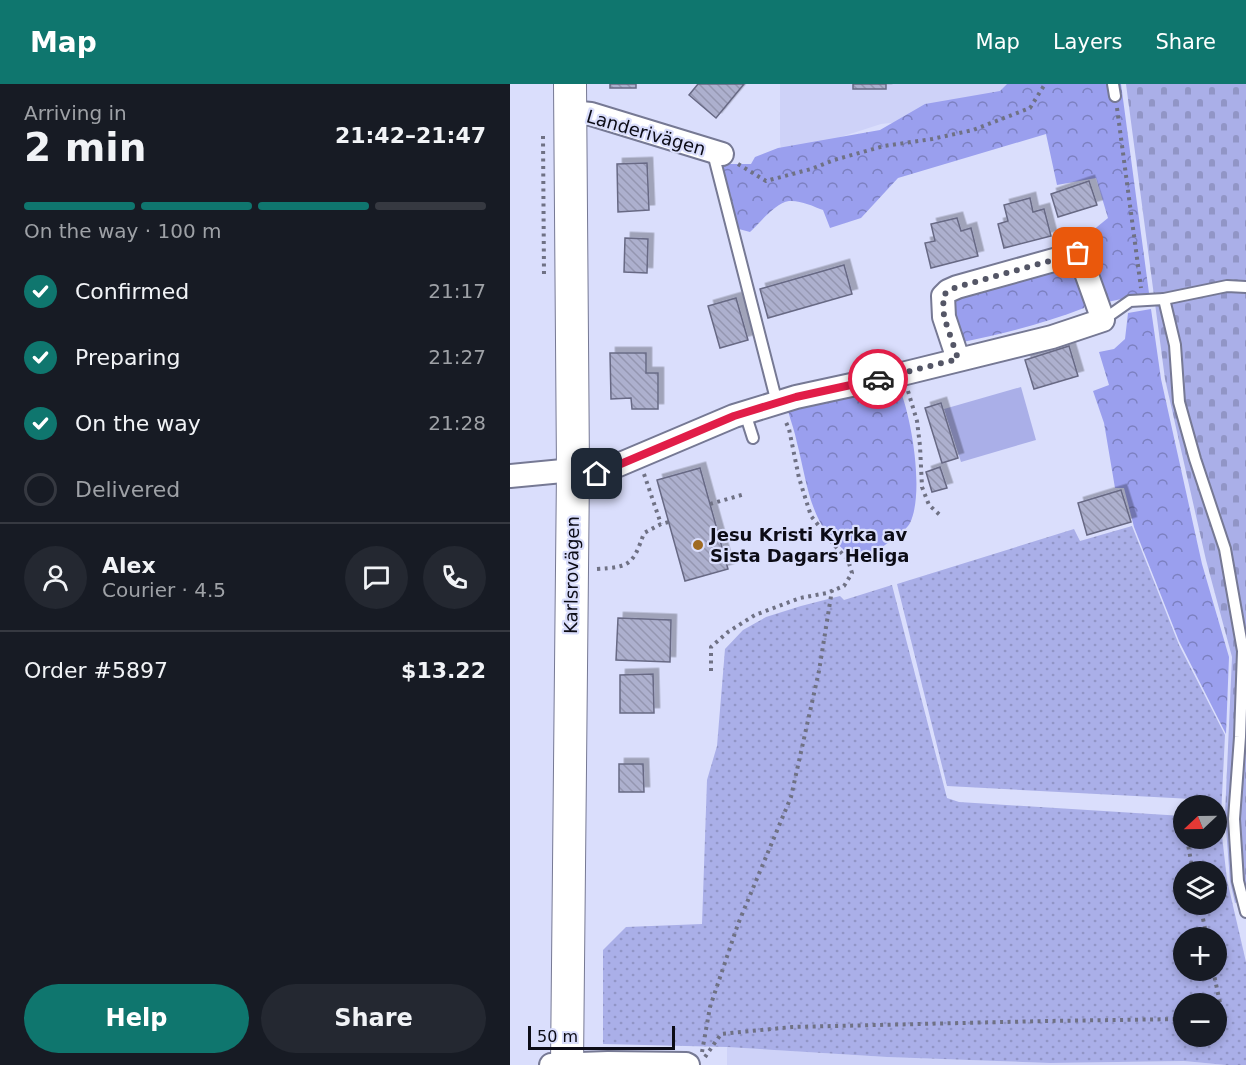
<!DOCTYPE html>
<meta charset="utf-8">
<style>
body{margin:0;font-family:"DejaVu Sans",sans-serif;background:#242831;color:#f1f3f6;height:100vh;display:flex;flex-direction:column;font-size:22px;white-space:nowrap}
*{box-sizing:border-box;margin:0}
p{font-size:20px;color:#9ea1a6}
.icon{flex:none;width:33px;height:33px;fill:none;stroke:currentColor;stroke-width:2;stroke-linecap:round;stroke-linejoin:round}
.map{position:relative;flex:1;overflow:hidden}
.panel{display:flex;flex-direction:column;background:#171b24;width:510px}
.panel>*{flex:none}
.needle{width:39px;rotate:248deg}
.fabs{position:absolute;left:663px;top:711px;display:grid;gap:12px}
.fabs a{display:grid;place-items:center;width:54px;height:54px;border-radius:50%;background:#171b24;box-shadow:0 3px 9px #0003;font-size:30px}
.scale{position:absolute;left:18px;bottom:15px;width:147px;box-sizing:border-box;padding-left:6px;border:3px solid #0c0c16;border-top:0;font-size:16px;line-height:21px;white-space:nowrap;color:#0c0c16;-webkit-text-stroke:4px #dadefc;paint-order:stroke}
.pin{position:absolute;display:grid;place-items:center;width:51px;height:51px;color:#fff;margin:-26px;border-radius:12px;box-shadow:0 3px 9px #0006}
.courier{position:absolute;display:grid;place-items:center;width:60px;height:60px;margin:-30px;border:4px solid #e11d48;border-radius:50%;background:#fff;color:#222;box-shadow:0 2px 8px #0007}
.head em{font-style:normal;font-weight:700}
.head div{display:flex;flex-direction:column-reverse}
.head{display:flex;align-items:center;justify-content:space-between;height:102px;padding:0 24px}
h1{font-size:39px;font-weight:700;line-height:45px}
.bar{display:grid;grid-template-columns:repeat(4,1fr);gap:9px 6px;align-content:center;height:72px;padding:0 24px}
.bar i{height:8px;border-radius:4px;background:#363941}
.bar .on{background:#0f766e}
.bar p{grid-column:span 4}
.line{display:flex;align-items:center;gap:15px;padding:0 24px;border-top:2px solid #363941}
.line div{flex:1}
.round{display:grid;place-items:center;flex:none;width:63px;height:63px;border-radius:32px;background:#242831}
ol{padding:0 24px;list-style:none}
li{display:flex;align-items:center;gap:18px;height:66px}
li p{margin-inline-start:auto}
li .icon{padding:6px;border-radius:50%;background:#0f766e;color:#fff;stroke-width:4}
li:last-child{color:#9ea1a6}
li i{width:33px;height:33px;border:3px solid #363941;border-radius:50%}
.action{display:flex;gap:12px;margin-top:auto;padding:12px 24px}
.action a{flex:1;height:69px;border-radius:36px;background:#0f766e;color:#fff;font-size:24px;font-weight:700;line-height:69px;text-align:center}
.action a+a{background:#242831;color:#f1f3f6}
header{display:flex;align-items:center;gap:36px;box-sizing:border-box;height:84px;padding:0 30px;background:#0f766e;color:#fff}
header strong{font-size:28px}
nav{display:flex;gap:33px;margin-inline-start:auto;font-size:21px}
main{display:flex;flex:1;min-height:0}
.map>svg:first-child{display:block}
</style>
<header>
<strong>Map</strong>
<nav><a>Map</a><a>Layers</a><a>Share</a></nav>
</header>
<main>
<section class="panel">
<div class="head"><div><h1>2 min</h1><p>Arriving in</p></div><em>21:42–21:47</em></div>
<div class="bar"><i class="on"></i><i class="on"></i><i class="on"></i><i></i><p>On the way · 100 m</p></div>
<ol>
<li><svg class="icon" aria-label="check" viewBox="0 0 24 24"><path d="M5 12l5 5 9-10"/></svg>Confirmed<p>21:17</p></li>
<li><svg class="icon" aria-label="check" viewBox="0 0 24 24"><path d="M5 12l5 5 9-10"/></svg>Preparing<p>21:27</p></li>
<li><svg class="icon" aria-label="check" viewBox="0 0 24 24"><path d="M5 12l5 5 9-10"/></svg>On the way<p>21:28</p></li>
<li><i></i>Delivered</li>
</ol>
<div class="line" style="height:108px"><a class="round"><svg class="icon" aria-label="person" viewBox="0 0 24 24"><circle cx="12" cy="8" r="4"/><path d="M4 21q1-7 8-7t8 7"/></svg></a><div><b>Alex</b><p>Courier · 4.5</p></div><a class="round"><svg class="icon" aria-label="chat" viewBox="0 0 24 24"><path d="M4 5h16v11H9l-5 4z"/></svg></a><a class="round"><svg class="icon" aria-label="phone" viewBox="0 0 24 24"><path d="M5 4h4l2 5-3 2q2 4 5 5l2-3 5 2v4C11 20 4 13 5 4z"/></svg></a></div>
<div class="line" style="height:78px"><div>Order #5897</div><b>$13.22</b></div>
<div class="action"><a>Help</a><a>Share</a></div>
</section>
<div class="map">
<svg width="736" height="981" viewBox="0 0 736 981">
<defs>
<pattern id="grass-dots" width="8" height="8" patternUnits="userSpaceOnUse" patternTransform="scale(1.5)"><rect width="8" height="8" fill="#aaafe8"/><path d="M2 2h.1M6 6h.1" fill="none" stroke="#9195c6" stroke-width="1.8" stroke-linecap="round"/></pattern>
<pattern id="forest-crowns" width="20" height="18" patternUnits="userSpaceOnUse" patternTransform="scale(1.5)"><rect width="20" height="18" fill="#9a9fee"/><path d="M2 6a3 3 0 1 1 6 0M12 15a3 3 0 1 1 6 0" fill="none" stroke="#7c80c0"/></pattern>
<pattern id="cemetery-stones" width="16" height="16" patternUnits="userSpaceOnUse" patternTransform="scale(1.5)"><rect width="16" height="16" fill="#aaafe8"/><path d="M2 7V4a2 2 0 0 1 4 0v3zM10 15v-3a2 2 0 0 1 4 0v3z" fill="#9195c6"/></pattern>
<pattern id="building-back-hatch" width="6" height="6" patternUnits="userSpaceOnUse" patternTransform="scale(1.5)"><rect width="6" height="6" fill="#adb0ce"/><path d="M-1 5l2 2M0 0l6 6M5-1l2 2" fill="none" stroke="#9496b0"/></pattern>
<filter id="shadow"><feDropShadow dx="5.5" dy="-5.5" stdDeviation="0" flood-color="#0004"/></filter>
</defs>
<rect width="100%" height="100%" fill="#dadefc"/>
<!-- built -->
<g fill="#ced2f8">
<polygon points="270,0 524,0 464,30 371,40 272,72 270,59"/>
<polygon points="217,963 377,973 540,979 674,977 716,981 217,981"/>
</g>
<!-- grass -->
<g fill="url(#grass-dots)" fill-rule="evenodd">
<polygon points="622,442 669,561 715,651 711,732 707,731 706,722 683,721 682,715 437,702 387,500 564,445 570,457"/>
<path d="M382,501L437,714L449,718L673,732L674,754H706L707,734H710L717,796L736,878V981H716L674,977L540,979L377,973L217,963L93,960V866L116,843L192,840L197,696L207,662L215,565L233,546L256,533L291,522L330,512L334,516ZM674,788H706V820H674ZM674,854H706V886H674ZM674,920H706V952H674Z"/>
</g>
<!-- forest -->
<g fill="url(#forest-crowns)">
<path d="M497,0H611L639,209L593,219L574,160L582,147L598,134L586,94L547,101L536,50L388,94L351,134L320,144L313,126C303,122 290,116 279,117C265,119 250,139 240,148L225,144L210,80H241L245,73L268,64L370,46L415,20L490,7Z"/>
<path d="M562,178L577,215L574,224C535,239 494,250 453,258L438,233L447,208Z"/>
<polygon points="641,225 651,295 692,480 719,573 716,650 669,557 624,443 614,404 605,404 594,339 583,307 599,301 589,268 604,265 615,255 618,229"/>
<path d="M387,298C401,328 415,408 400,439C396,448 366,468 356,472C352,473 347,474 343,475C335,465 323,458 316,448C298,422 295,389 287,359C285,348 281,338 278,327Z"/>
</g>
<!-- cemetery -->
<polygon fill="url(#cemetery-stones)" points="616,0 736,0 736,816 725,819 720,797 715,731 722,573 696,476 655,295"/>
<!-- garden -->
<polygon fill="#aaafe8" points="511,303 526,356 451,378 434,325"/>
<!-- building -->
<g fill="url(#building-back-hatch)" stroke="#676984" stroke-width="1.5" filter="url(#shadow)">
<rect x="100" y="0" width="26" height="4"/>
<polygon points="188,0 234,0 206,34 179,11"/>
<rect x="343" y="0" width="33" height="5"/>
<polygon points="137,79 139,126 108,128 107,80"/>
<polygon points="579,97 587,121 548,133 541,110"/>
<polygon points="520,114 523,128 534,125 541,152 494,164 488,140 498,137 494,121"/>
<polygon points="447,134 451,147 461,144 468,172 421,184 415,159 425,157 421,140"/>
<polygon points="115,154 138,155 137,189 114,188"/>
<polygon points="334,181 342,210 258,234 250,205"/>
<polygon points="226,214 238,256 210,264 198,222"/>
<polygon points="559,262 568,292 524,305 515,276"/>
<polygon points="100,269 136,269 136,289 148,289 148,325 122,325 121,314 101,315"/>
<polygon points="431,319 448,374 432,379 415,324"/>
<polygon points="430,383 437,404 422,408 416,388"/>
<polygon points="190,384 218,485 175,497 147,396"/>
<polygon points="611,406 621,438 577,451 568,419"/>
<polygon points="108,534 161,536 160,578 106,576"/>
<polygon points="143,590 144,629 110,629 110,591"/>
<polygon points="109,680 133,680 134,708 109,708"/>
</g>
<g fill="none" stroke-linecap="round" stroke-linejoin="round">
<!-- lane casing -->
<g stroke="#767994" stroke-width="14">
<g id="lane">
<polyline points="603,0 605,12"/>
<polyline points="203,69 267,319"/>
<polyline points="654,215 717,202 736,203"/>
<polyline points="593,236 620,217 654,215 665,261 669,318 685,375 715,465 733,567 730,653 724,735 728,797 736,828"/>
<polyline points="235,329 243,354"/>
</g>
</g>
<!-- street casing -->
<g stroke="#767994" stroke-width="26">
<g id="street">
<polyline points="60,28 81,30 212,70"/>
<polyline points="0,392 63,386 87,390 224,332 286,313 392,290 542,253 593,236 569,169 447,203 438,207 433,212 434,233 448,275"/>
<polyline points="41,981 98,979 176,980 178,981"/>
</g>
</g>
<!-- secondary casing -->
<g stroke="#767994" stroke-width="34">
<polyline id="secondary" points="57,981 63,386 60,0"/>
</g>
<!-- path -->
<g stroke="#6f7184" stroke-width="4" stroke-dasharray="3 4.5" stroke-linecap="butt">
<polyline points="607,24 631,204"/>
<polyline points="33,52 34,191"/>
<polyline points="228,80 256,97 301,85 324,76 374,62 422,55 463,46 520,24 535,0"/>
<polyline points="398,307 407,337 410,362 412,403 419,421 430,431"/>
<polyline points="134,390 151,440"/>
<polyline points="200,420 235,410"/>
<path d="M87,485C121,483 123,480 134,449L151,440L159,438"/>
<polyline points="201,587 201,563 218,548 245,531 290,514 317,509 334,502 342,489 338,476 325,462 301,432 289,394 279,345 275,336"/>
<polyline points="677,755 683,788"/>
<polyline points="706,813 718,810"/>
<polyline points="690,820 697,854"/>
<polyline points="703,886 710,919 706,930"/>
<polyline points="192,968 200,923 228,840 281,713 309,587 322,506"/>
<polyline points="195,973 211,950 282,943 536,937 674,935"/>
</g>
<!-- lane -->
<use href="#lane" stroke="#fff" stroke-width="10"/>
<!-- street -->
<use href="#street" stroke="#fff" stroke-width="22"/>
<!-- secondary -->
<use href="#secondary" stroke="#fff" stroke-width="32"/>
</g>
<g fill="none" stroke-linecap="round" stroke-linejoin="round">
<!-- done -->
<polyline stroke="#545666" stroke-width="6" stroke-dasharray="0 10.8" points="368,295 448,275 434,233 433,212 438,207 447,203 568,169"/>
<!-- route -->
<polyline stroke="#e11d48" stroke-width="8" points="87,390 224,332 286,313 368,295"/>
</g>
<!-- markers -->
<circle fill="#9f6b23" stroke="#dadefc" stroke-width="2" cx="188" cy="461" r="6"/>
<g text-anchor="middle" stroke-width="4.5" stroke-linejoin="round" paint-order="stroke">
<!-- street labels -->
<g font-size="18" fill="#0c0c16" stroke="#dadefc">
<text transform="translate(136 49) rotate(16)" y="6">Landerivägen</text>
<text transform="translate(62 491) rotate(-89)" y="6">Karlsrovägen</text>
</g>
<!-- poi labels -->
<g font-size="18" font-weight="bold" fill="#0c0c16" stroke="#dadefc" text-anchor="start">
<text x="200" y="457">Jesu Kristi Kyrka av<tspan x="200" dy="21">Sista Dagars Heliga</tspan></text>
</g>
</g>
</svg>
<div class="fabs">
<a><svg class="needle" viewBox="-14 -14 28 28"><path d="M0-13l5 13h-10z" fill="#e53935"/><path d="M0 13l5-13h-10z" fill="#9ea1a6"/></svg></a>
<a><svg class="icon" aria-label="layers" viewBox="0 0 24 24"><path d="M12 4l9 5-9 5-9-5zM3 14l9 5 9-5"/></svg></a>
<a>+</a>
<a>−</a>
</div>
<div class="scale">50 m</div>
<div class="pin" style="left:568px;top:169px;background:#ea580c"><svg class="icon" aria-label="bag" viewBox="0 0 24 24"><path d="M5 8h14l-1 12H6zM9 8a3 3 0 0 1 6 0"/></svg></div>
<div class="pin" style="left:87px;top:390px;background:#1f2937"><svg class="icon" aria-label="home" viewBox="0 0 24 24"><path d="M3 11l9-7 9 7M6 9v11h12V9"/></svg></div>
<div class="courier" style="left:368px;top:295px"><svg class="icon" aria-label="car" viewBox="0 0 24 24"><path d="M5 17H2v-5l4-1 3-4h7l3 4 3 1v5h-3M9 17h6M6 11h13"/><circle cx="7" cy="17" r="2"/><circle cx="17" cy="17" r="2"/></svg></div>
</div>
</main>
